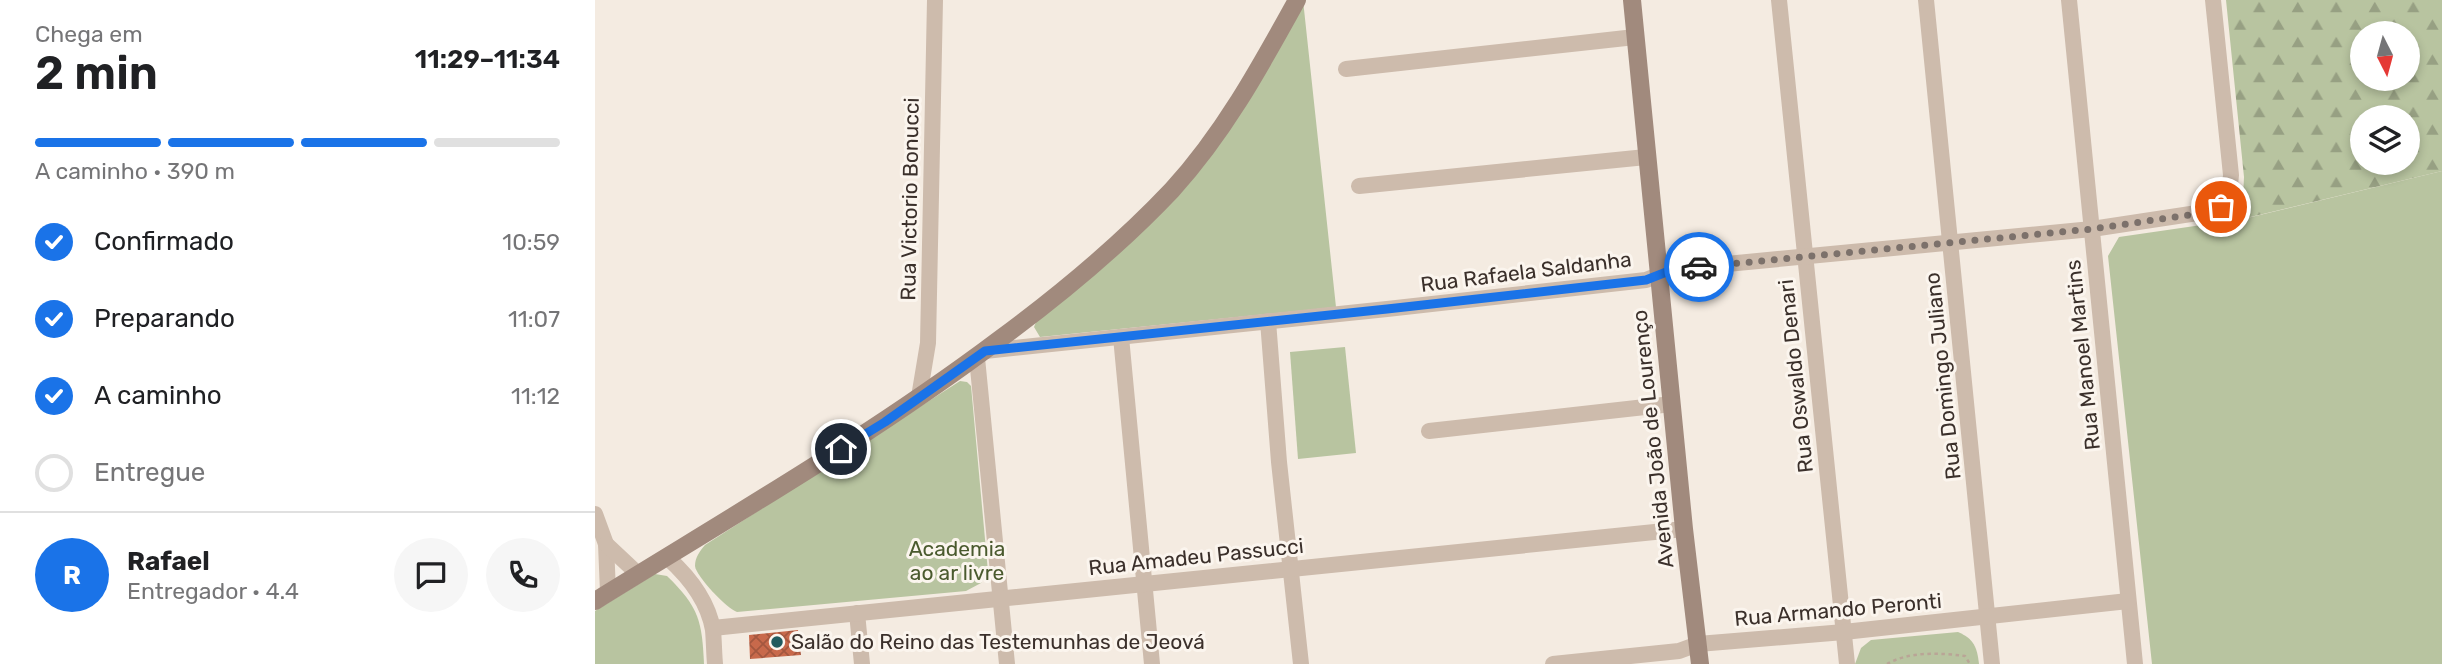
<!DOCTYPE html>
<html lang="pt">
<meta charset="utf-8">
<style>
body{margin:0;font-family:Rubik,sans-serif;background:#f6f6f6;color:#202124;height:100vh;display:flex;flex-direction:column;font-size:26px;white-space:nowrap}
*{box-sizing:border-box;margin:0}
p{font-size:23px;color:#757577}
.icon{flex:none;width:38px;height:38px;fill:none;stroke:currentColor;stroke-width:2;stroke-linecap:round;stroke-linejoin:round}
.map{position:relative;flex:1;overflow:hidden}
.sheet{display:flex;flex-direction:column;background:#fff;width:595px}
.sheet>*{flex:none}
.needle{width:46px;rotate:174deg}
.buttons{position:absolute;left:1755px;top:21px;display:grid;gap:14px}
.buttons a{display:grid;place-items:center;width:70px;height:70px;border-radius:50%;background:#fff;box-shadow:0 4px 10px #0003;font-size:35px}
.pin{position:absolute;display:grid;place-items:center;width:60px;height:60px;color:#fff;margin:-30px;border:4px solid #fff;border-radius:50%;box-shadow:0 2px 7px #0007}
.courier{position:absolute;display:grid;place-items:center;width:70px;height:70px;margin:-35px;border:5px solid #1a73e8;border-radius:50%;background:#fff;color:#222;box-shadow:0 2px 9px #0007}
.overview em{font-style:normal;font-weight:600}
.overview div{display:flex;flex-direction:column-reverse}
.overview{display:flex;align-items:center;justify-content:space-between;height:119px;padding:0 35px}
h1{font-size:46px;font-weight:600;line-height:52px}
.bar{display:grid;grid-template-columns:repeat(4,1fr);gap:10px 7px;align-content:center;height:84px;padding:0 35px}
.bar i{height:9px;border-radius:5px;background:#e0e0e0}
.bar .active{background:#1a73e8}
.bar p{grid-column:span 4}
.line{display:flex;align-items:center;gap:18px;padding:0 35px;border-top:2px solid #e0e0e0}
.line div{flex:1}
.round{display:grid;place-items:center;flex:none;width:74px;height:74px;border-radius:37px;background:#f6f6f6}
ol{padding:0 35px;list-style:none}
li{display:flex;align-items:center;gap:21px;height:77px}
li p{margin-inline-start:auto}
li .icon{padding:7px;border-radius:50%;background:#1a73e8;color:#fff;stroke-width:4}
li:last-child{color:#757577}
li i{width:38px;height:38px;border:4px solid #e0e0e0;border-radius:50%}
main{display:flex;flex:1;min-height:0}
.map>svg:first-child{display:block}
</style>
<main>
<section class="sheet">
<div class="overview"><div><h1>2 min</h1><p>Chega em</p></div><em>11:29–11:34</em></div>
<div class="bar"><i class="active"></i><i class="active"></i><i class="active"></i><i></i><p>A caminho · 390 m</p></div>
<ol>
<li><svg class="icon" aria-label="check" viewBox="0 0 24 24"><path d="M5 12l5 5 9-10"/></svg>Confirmado<p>10:59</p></li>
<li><svg class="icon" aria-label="check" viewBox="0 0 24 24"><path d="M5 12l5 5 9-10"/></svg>Preparando<p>11:07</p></li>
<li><svg class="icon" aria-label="check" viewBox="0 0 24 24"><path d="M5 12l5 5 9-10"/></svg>A caminho<p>11:12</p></li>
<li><i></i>Entregue</li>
</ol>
<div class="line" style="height:126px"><b class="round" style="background:#1a73e8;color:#fff">R</b><div><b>Rafael</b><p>Entregador · 4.4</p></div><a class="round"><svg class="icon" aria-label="chat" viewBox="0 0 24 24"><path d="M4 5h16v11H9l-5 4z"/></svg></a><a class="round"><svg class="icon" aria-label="phone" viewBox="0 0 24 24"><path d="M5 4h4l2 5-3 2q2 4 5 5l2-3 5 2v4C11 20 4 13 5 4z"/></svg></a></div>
</section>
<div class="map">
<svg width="1847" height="664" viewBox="0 0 1847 664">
<defs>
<pattern id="forest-firs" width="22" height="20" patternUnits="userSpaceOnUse" patternTransform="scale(1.75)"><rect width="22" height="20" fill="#b8c4a0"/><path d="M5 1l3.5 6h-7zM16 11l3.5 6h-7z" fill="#97a083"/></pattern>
<pattern id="building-cross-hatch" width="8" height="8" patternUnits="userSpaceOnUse" patternTransform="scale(1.75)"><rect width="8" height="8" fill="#c8694b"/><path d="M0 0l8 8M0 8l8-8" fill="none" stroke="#a4573f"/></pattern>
</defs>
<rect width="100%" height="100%" fill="#f4ebe1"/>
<!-- green -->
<g fill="#b8c4a0">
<polygon points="708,0 741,307 445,337 439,327 441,322 539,234"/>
<polygon points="1847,171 1847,664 1557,664 1513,256 1524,237 1648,219"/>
<polygon points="750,347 761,453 703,459 695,352"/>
<path d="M365,381L372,382L376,386L393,572L386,583L371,591L142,612C132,609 101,576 100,566C100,557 105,551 110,545Z"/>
<path d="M60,574L72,576C104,607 107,621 109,664H0V611Z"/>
<path d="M1363,632C1379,639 1382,647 1384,664H1260L1266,648L1276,640Z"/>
</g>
<!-- forest -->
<path fill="url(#forest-firs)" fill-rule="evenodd" d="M1631,0H1847V171L1647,219L1649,177ZM1768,33H1813V79H1768ZM1768,117H1813V163H1768Z"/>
<!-- building -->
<polygon fill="url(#building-cross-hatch)" points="203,630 206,655 155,659 154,635"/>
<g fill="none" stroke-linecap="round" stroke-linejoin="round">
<!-- path -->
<path stroke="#b9a596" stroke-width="2.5" stroke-dasharray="3.5 3.5" stroke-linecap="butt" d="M1292,664C1314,651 1346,653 1370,656L1375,664"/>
<!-- street -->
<g stroke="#cdbbac" stroke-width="16">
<polyline points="1184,0 1252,664"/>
<polyline points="1331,0 1397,664"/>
<polyline points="1474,0 1540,664"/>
<polyline points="751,69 1040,37"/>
<polyline points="764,186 1051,157"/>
<polyline points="673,321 684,462 706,664"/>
<polyline points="526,337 557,664"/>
<polyline points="390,351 792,309 1051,280 1079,269 1497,229 1622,210 1634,195 1636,175 1618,0"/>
<polyline points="382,358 412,664"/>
<polyline points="324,397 333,343 340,0"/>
<polyline points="834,431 1077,404"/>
<polyline points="0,514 11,544 13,592"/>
<polyline points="11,544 43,574"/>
<path d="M73,558C93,576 113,601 118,630C119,641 119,653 120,664"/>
<polyline points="262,613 267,664"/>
<polyline points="118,628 1089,529"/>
<polyline points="958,664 1084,651 1103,644 1249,632 1533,601"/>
</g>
<!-- secondary -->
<g stroke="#a18a7d" stroke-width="18">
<polyline points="1037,0 1089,529 1105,664"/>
<path d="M0,601C137,516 276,436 405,339C466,294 525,245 577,190C629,133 665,67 702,0"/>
</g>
</g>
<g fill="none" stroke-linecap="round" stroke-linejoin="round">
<!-- done -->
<polyline stroke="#7c716b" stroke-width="7" stroke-dasharray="0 12.6" points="1104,267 1497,229 1622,211 1626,207"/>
<!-- route -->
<polyline stroke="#1a73e8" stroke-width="9" points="246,449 290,422 390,351 792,309 1051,280 1079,269 1104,267"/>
</g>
<!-- markers -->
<circle fill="#1f5a5e" stroke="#fbf5ee" stroke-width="2.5" cx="182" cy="642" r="7"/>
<g text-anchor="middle" stroke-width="6" stroke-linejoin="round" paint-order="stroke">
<!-- street labels -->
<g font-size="21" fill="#3b302b" stroke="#fbf5ee">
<text transform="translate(315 199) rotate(-89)" y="7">Rua Victorio Bonucci</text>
<text transform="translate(931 272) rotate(-7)" y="7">Rua Rafaela Saldanha</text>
<text transform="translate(1488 355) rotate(-96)" y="7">Rua Manoel Martins</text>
<text transform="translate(1201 376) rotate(-96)" y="7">Rua Oswaldo Denari</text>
<text transform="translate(1348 376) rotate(-96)" y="7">Rua Domingo Juliano</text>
<text transform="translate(1058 439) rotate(-96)" y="7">Avenida João de Lourenço</text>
<text transform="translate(601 557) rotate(-6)" y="7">Rua Amadeu Passucci</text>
<text transform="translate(1243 610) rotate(-5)" y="7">Rua Armando Peronti</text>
</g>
<!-- park labels -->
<g font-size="21" fill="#4a5a2e" stroke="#fbf5ee">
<text x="362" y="556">Academia<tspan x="362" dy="24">ao ar livre</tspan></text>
</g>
<!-- poi labels -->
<g font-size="21" fill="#3b302b" stroke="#fbf5ee" text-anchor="start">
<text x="196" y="649">Salão do Reino das Testemunhas de Jeová</text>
</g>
</g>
</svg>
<div class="buttons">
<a><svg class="needle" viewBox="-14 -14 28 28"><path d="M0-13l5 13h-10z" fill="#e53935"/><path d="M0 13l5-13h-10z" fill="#757577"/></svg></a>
<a><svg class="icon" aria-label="layers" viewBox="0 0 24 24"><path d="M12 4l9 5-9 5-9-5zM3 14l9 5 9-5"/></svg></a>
</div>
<div class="pin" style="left:1626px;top:207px;background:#ea580c"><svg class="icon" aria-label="bag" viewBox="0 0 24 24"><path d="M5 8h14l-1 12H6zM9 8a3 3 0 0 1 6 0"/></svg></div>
<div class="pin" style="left:246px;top:449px;background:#1f2937"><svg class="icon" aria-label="home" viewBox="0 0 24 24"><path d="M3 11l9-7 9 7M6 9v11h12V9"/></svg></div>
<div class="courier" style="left:1104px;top:267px"><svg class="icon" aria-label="car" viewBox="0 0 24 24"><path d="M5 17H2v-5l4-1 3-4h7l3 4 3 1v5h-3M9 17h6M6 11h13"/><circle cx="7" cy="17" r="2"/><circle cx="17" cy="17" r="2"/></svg></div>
</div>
</main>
